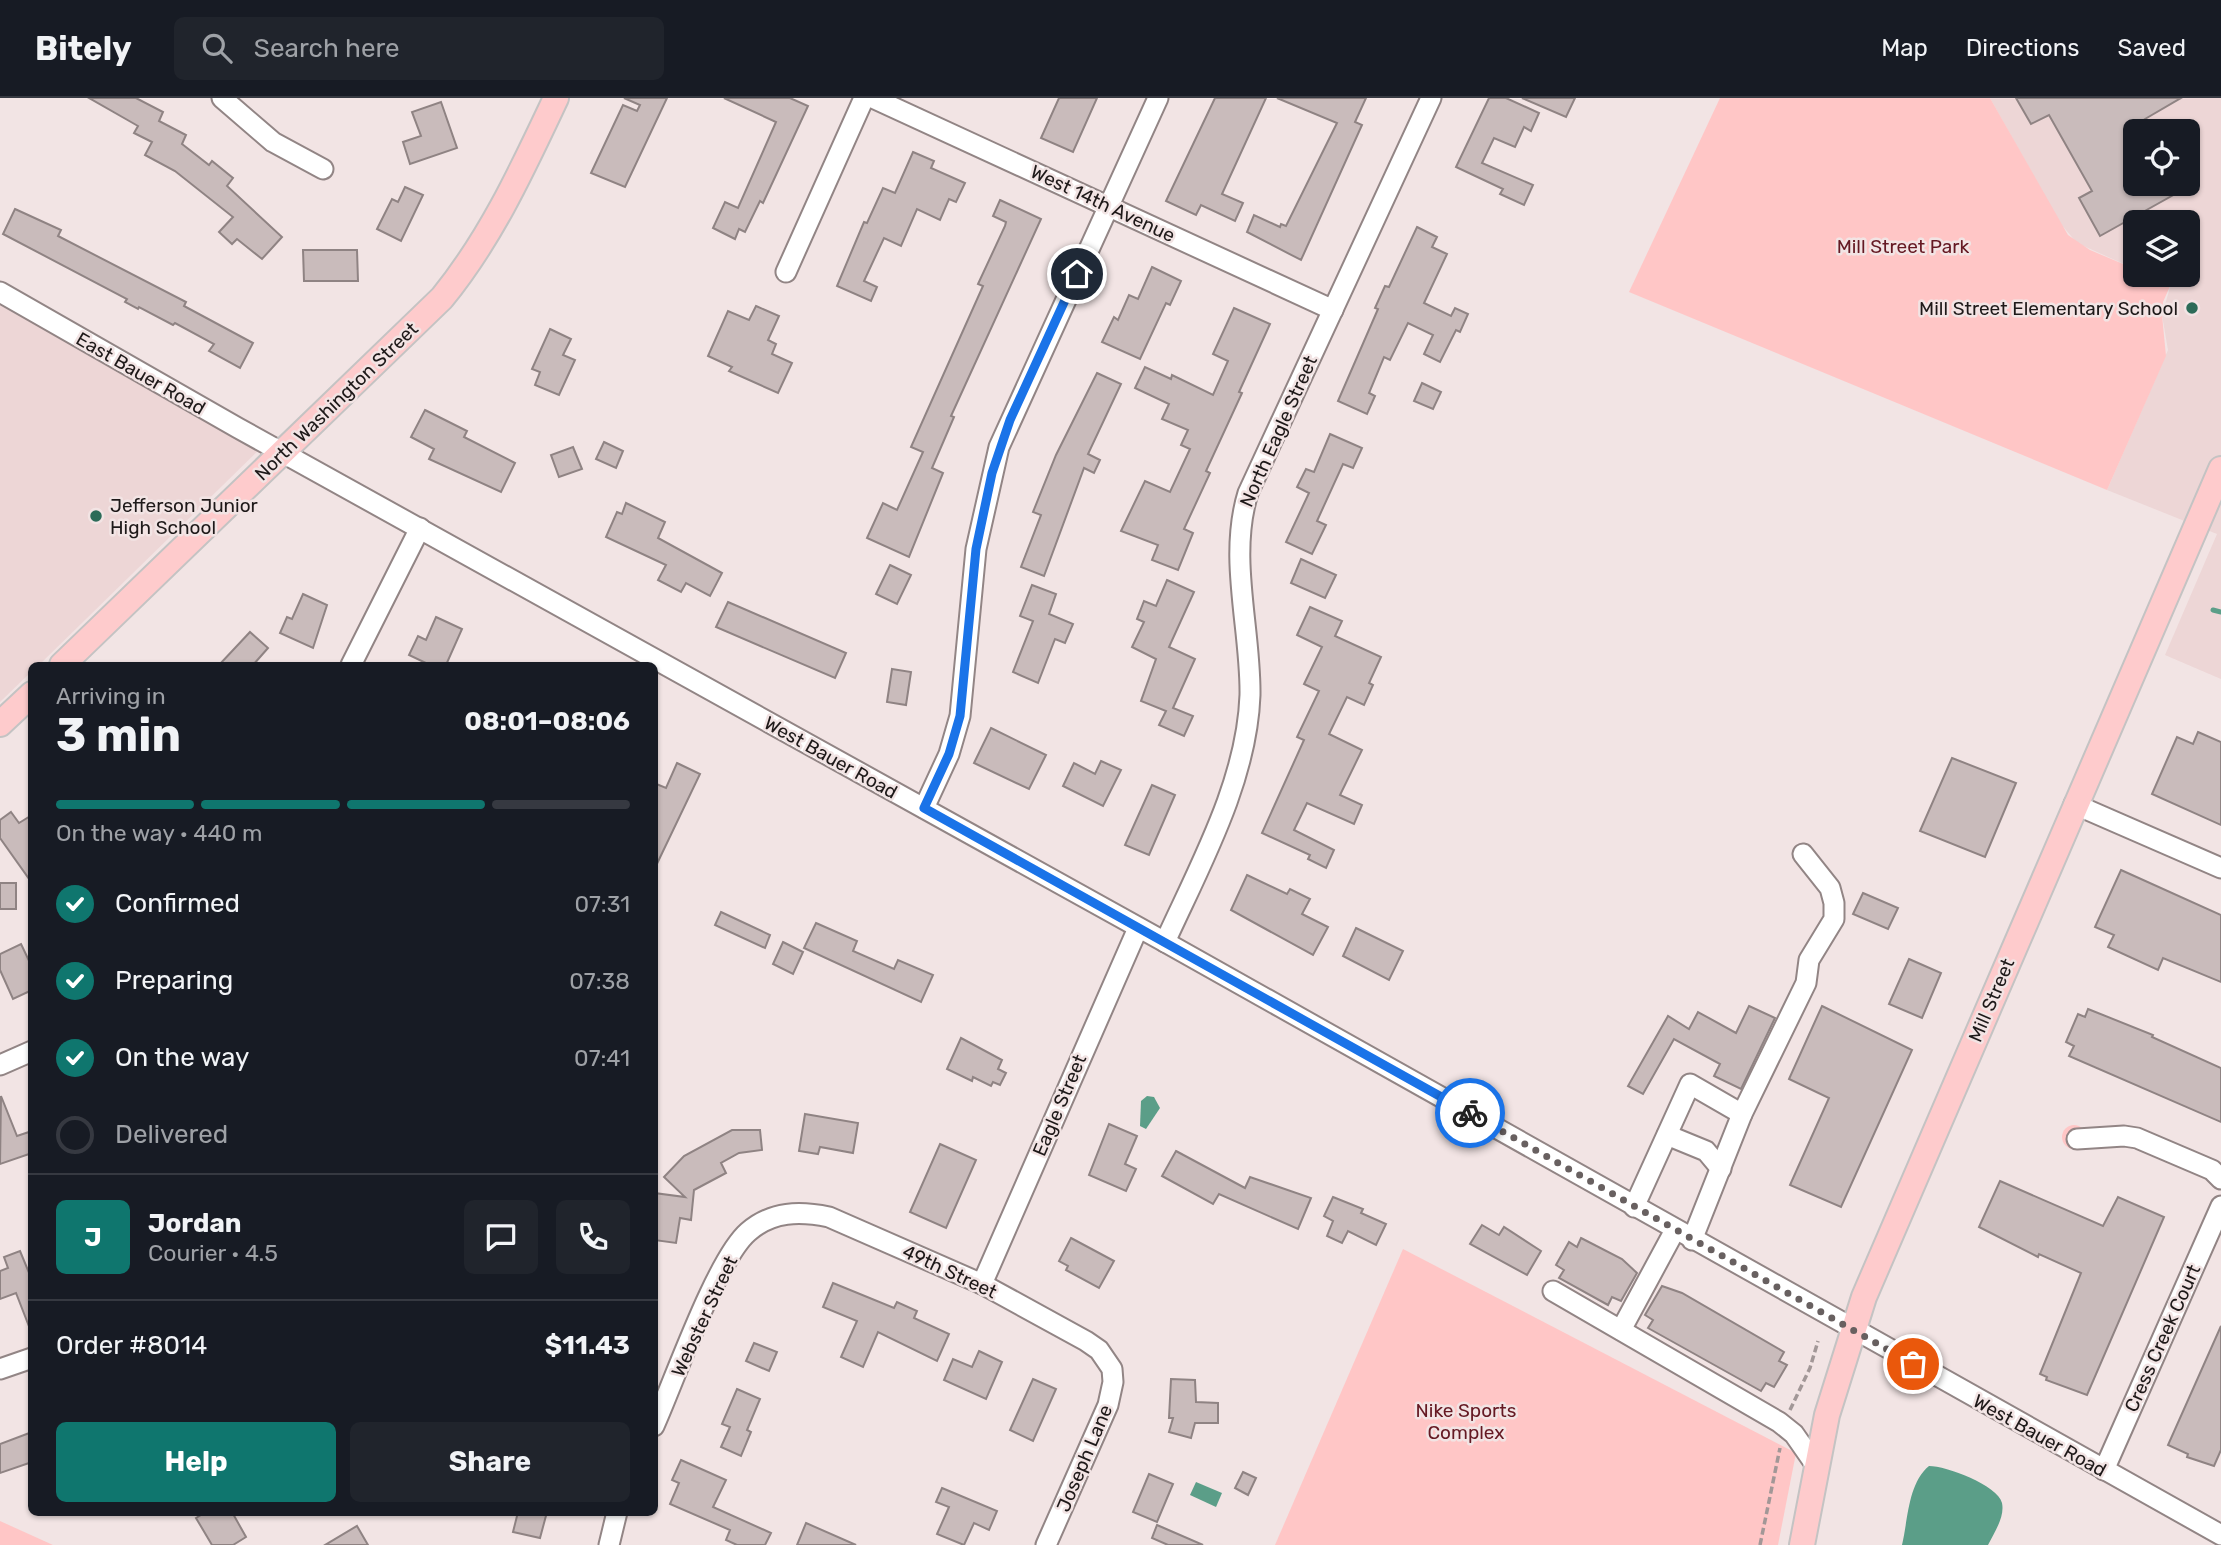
<!DOCTYPE html>
<meta charset="utf-8">
<style>
body{margin:0;font-family:Rubik,sans-serif;background:#20242c;color:#f1f3f6;height:100vh;display:flex;flex-direction:column;font-size:26px;white-space:nowrap}
*{box-sizing:border-box;margin:0}
p{font-size:23px;color:#9ea1a6}
.icon{flex:none;width:38px;height:38px;fill:none;stroke:currentColor;stroke-width:2;stroke-linecap:round;stroke-linejoin:round}
.map{position:relative;flex:1;overflow:hidden}
.side{position:absolute;left:28px;top:564px;width:630px;height:854px;display:flex;flex-direction:column;background:#171b24;border-radius:10px;box-shadow:0 2px 5px #0004}
.side>*{flex:none}
.controls{position:absolute;left:2123px;top:21px;display:grid;gap:14px}
.controls a{display:grid;place-items:center;width:77px;height:77px;border-radius:10px;background:#171b24;box-shadow:0 2px 5px #0004;font-size:35px}
.pin{position:absolute;display:grid;place-items:center;width:60px;height:60px;color:#fff;margin:-30px;border:4px solid #fff;border-radius:50%;box-shadow:0 2px 7px #0007}
.courier{position:absolute;display:grid;place-items:center;width:70px;height:70px;margin:-35px;border:5px solid #1a73e8;border-radius:50%;background:#fff;color:#222;box-shadow:0 2px 9px #0007}
.summary em{font-style:normal;font-weight:700}
.summary div{display:flex;flex-direction:column-reverse}
.summary{display:flex;align-items:center;justify-content:space-between;height:119px;padding:0 28px}
h1{font-size:46px;font-weight:700;line-height:52px}
.bar{display:grid;grid-template-columns:repeat(4,1fr);gap:10px 7px;align-content:center;height:84px;padding:0 28px}
.bar i{height:9px;border-radius:5px;background:#363941}
.bar .current{background:#0f766e}
.bar p{grid-column:span 4}
.line{display:flex;align-items:center;gap:18px;padding:0 28px;border-top:2px solid #363941}
.line div{flex:1}
.round{display:grid;place-items:center;flex:none;width:74px;height:74px;border-radius:10px;background:#20242c}
ol{padding:0 28px;list-style:none}
li{display:flex;align-items:center;gap:21px;height:77px}
li p{margin-inline-start:auto}
li .icon{padding:7px;border-radius:50%;background:#0f766e;color:#fff;stroke-width:4}
li:last-child{color:#9ea1a6}
li i{width:38px;height:38px;border:4px solid #363941;border-radius:50%}
.action{display:flex;gap:14px;margin-top:auto;padding:14px 28px}
.action a{flex:1;height:80px;border-radius:10px;background:#0f766e;color:#fff;font-size:28px;font-weight:700;line-height:80px;text-align:center}
.action a+a{background:#20242c;color:#f1f3f6}
header{display:flex;align-items:center;gap:42px;box-sizing:border-box;height:98px;padding:0 35px;background:#171b24;border-bottom:2px solid #363941}
header strong{font-size:33px}
nav{display:flex;gap:38px;margin-inline-start:auto;font-size:24px}
.search{width:490px;height:63px;background:#20242c;display:flex;align-items:center;gap:18px;box-sizing:border-box;padding:0 24px;border-radius:10px;color:#9ea1a6;font-size:26px}
.map>svg:first-child{display:block}
</style>
<header>
<strong>Bitely</strong>
<div class="search"><svg class="icon" aria-label="search" viewBox="0 0 24 24"><circle cx="10" cy="10" r="6"/><path d="M15 15l6 6"/></svg>Search here</div>
<nav><a>Map</a><a>Directions</a><a>Saved</a></nav>
</header>
<div class="map">
<svg width="2221" height="1447" viewBox="0 0 2221 1447">
<rect width="100%" height="100%" fill="#f2e4e4"/>
<!-- built -->
<g fill="#edd6d6" fill-rule="evenodd">
<path d="M1990,0H2221V581L2165,557L2217,436L2107,392L2168,252L2162,217L2171,186L2150,177H2188V124H2135V171L2077,145L2060,125ZM2135,33H2188V86H2135Z"/>
<polygon points="0,200 263,348 39,567 32,567 31,574 0,604"/>
</g>
<!-- green -->
<g fill="#ffc6c6">
<polygon points="1720,0 1990,0 2068,137 2090,152 2135,171 2135,177 2150,177 2171,186 2163,204 2162,217 2166,258 2107,392 1629,194"/>
<circle cx="2074" cy="1039" r="12"/>
<polygon points="1403,1151 1796,1355 1778,1447 1275,1447"/>
<polygon points="0,1423 53,1447 0,1447"/>
</g>
<!-- water -->
<g fill="#5b9e88">
<polygon points="1147,998 1154,999 1160,1010 1146,1031 1140,1028 1141,1003"/>
<path d="M1929,1368C1946,1368 1998,1387 2002,1405C2005,1419 1994,1435 1988,1447H1902C1908,1422 1908,1385 1929,1368Z"/>
<polygon points="1196,1384 1222,1395 1216,1409 1190,1397"/>
</g>
<g fill="none" stroke-linecap="round" stroke-linejoin="round">
<!-- stream -->
<polyline stroke="#5b9e88" stroke-width="5" points="2213,512 2221,514"/>
</g>
<!-- building -->
<g fill="#c9bbbb" stroke="#8f8383" stroke-width="2">
<polygon points="89,0 136,0 163,14 159,23 186,37 182,46 209,67 212,63 233,80 227,88 282,139 262,161 237,141 232,146 219,134 233,119 175,73 145,57 152,44 134,35 138,28"/>
<polygon points="624,0 667,0 625,89 591,75 623,7 637,13 640,7"/>
<polygon points="724,0 790,0 808,8 763,105 760,103 745,134 739,131 735,141 713,130 725,104 738,110 776,24"/>
<polygon points="1059,0 1097,0 1073,54 1041,40"/>
<polygon points="1215,0 1266,0 1222,96 1243,105 1235,123 1201,107 1196,117 1166,103"/>
<polygon points="1277,0 1366,0 1355,24 1362,27 1301,162 1247,134 1254,117 1280,129 1281,126 1286,128 1337,25"/>
<polygon points="1489,0 1506,0 1539,15 1531,33 1524,29 1515,49 1494,40 1482,65 1533,87 1524,107 1500,96 1503,91 1456,69"/>
<polygon points="1522,0 1575,0 1566,19"/>
<polygon points="2016,0 2181,0 2145,21 2152,33 2135,33 2135,86 2193,86 2100,138 2079,100 2092,93 2049,17 2031,26"/>
<polygon points="441,4 457,50 410,66 403,44 421,38 412,14"/>
<polygon points="913,54 934,63 931,70 965,85 956,104 949,101 940,122 917,111 901,148 884,140 864,183 877,189 871,203 837,188 864,124 867,125 883,90 895,95"/>
<polygon points="405,89 423,97 401,143 377,131 392,101 398,104"/>
<polygon points="1000,102 1041,121 951,318 954,319 932,370 943,375 909,459 867,440 883,405 897,412 923,354 911,349 983,188 978,186 1005,128 1006,124 993,118"/>
<polygon points="15,111 61,132 58,138 186,204 184,208 253,245 240,270 209,253 214,246 175,225 173,227 139,209 138,211 125,204 127,201 3,136"/>
<polygon points="1417,129 1437,139 1432,149 1447,156 1424,205 1451,218 1455,210 1468,216 1460,234 1456,232 1440,264 1424,256 1433,237 1408,225 1390,262 1384,259 1369,295 1375,298 1367,316 1338,303 1378,211 1375,210 1385,188 1389,189"/>
<polygon points="303,152 357,152 358,183 304,183"/>
<polygon points="1152,169 1181,183 1170,207 1166,205 1140,261 1102,244 1114,219 1118,222 1129,197 1138,201"/>
<polygon points="756,208 779,218 768,242 776,246 772,256 792,265 778,295 729,273 732,269 708,258 728,213 749,222"/>
<polygon points="1234,210 1270,226 1239,294 1242,295 1206,373 1210,375 1184,431 1193,435 1178,472 1152,462 1158,447 1121,433 1145,383 1170,394 1190,351 1181,347 1188,332 1162,321 1169,306 1135,290 1145,269 1171,281 1172,277 1213,297 1228,263 1213,256"/>
<polygon points="550,231 571,241 563,257 575,262 559,297 535,287 540,274 532,271"/>
<polygon points="1097,275 1121,286 1088,356 1100,362 1094,375 1084,370 1044,478 1021,469 1041,417 1033,414 1056,357"/>
<polygon points="1422,285 1441,294 1433,311 1414,303"/>
<polygon points="425,312 467,333 464,339 515,365 501,394 429,361 434,351 411,339"/>
<polygon points="1330,336 1362,350 1353,370 1343,366 1317,423 1326,427 1312,456 1286,444 1309,395 1297,389 1306,371 1314,374"/>
<polygon points="604,344 623,353 616,370 596,361"/>
<polygon points="573,349 582,371 559,379 551,357"/>
<polygon points="626,405 665,424 658,440 722,475 710,498 686,485 681,494 658,482 666,467 606,439 617,414 622,416"/>
<polygon points="1301,461 1336,477 1325,500 1291,485"/>
<polygon points="890,467 911,477 897,506 876,496"/>
<polygon points="1167,482 1194,494 1169,549 1195,561 1173,610 1193,618 1184,638 1159,627 1166,613 1141,603 1156,561 1132,549 1144,524 1137,521 1144,503 1156,508"/>
<polygon points="1032,487 1056,496 1049,516 1073,526 1065,545 1055,541 1038,585 1013,574 1033,523 1020,518"/>
<polygon points="303,496 327,507 313,550 280,535 287,519 292,521"/>
<polygon points="728,504 846,555 835,580 716,529"/>
<polygon points="1310,509 1342,523 1335,538 1381,559 1369,585 1373,587 1364,607 1347,599 1329,636 1362,652 1340,697 1362,707 1354,726 1307,705 1294,732 1334,752 1326,770 1308,761 1310,757 1262,735 1304,642 1297,639 1319,593 1304,586 1322,549 1297,537"/>
<polygon points="436,519 462,531 446,567 430,567 409,557 418,538 426,542"/>
<polygon points="250,534 268,550 253,567 219,567"/>
<polygon points="892,571 911,574 906,607 887,604"/>
<polygon points="991,630 1046,657 1029,691 974,665"/>
<polygon points="2198,634 2221,644 2221,727 2152,696 2177,639 2193,646"/>
<polygon points="1952,660 2016,685 1985,759 1920,733"/>
<polygon points="1101,663 1121,672 1103,708 1063,688 1074,665 1095,676"/>
<polygon points="677,665 700,676 654,772 654,685 666,690"/>
<polygon points="1152,687 1175,697 1149,757 1125,747"/>
<polygon points="11,714 19,725 32,717 32,785 0,740 0,722"/>
<polygon points="2121,772 2221,817 2221,884 2163,860 2158,872 2108,849 2114,837 2095,829"/>
<polygon points="1247,777 1287,796 1290,791 1310,801 1302,816 1328,829 1313,857 1231,812"/>
<rect x="0" y="785" width="16" height="26"/>
<polygon points="1863,795 1898,810 1888,831 1853,816"/>
<polygon points="721,814 770,837 765,850 715,827"/>
<polygon points="816,825 857,843 853,853 894,871 898,862 933,877 921,904 804,850"/>
<polygon points="1356,830 1403,853 1389,882 1343,858"/>
<polygon points="783,844 803,854 793,876 773,866"/>
<polygon points="21,846 32,869 32,892 13,901 0,872 0,856"/>
<polygon points="1909,861 1941,875 1922,920 1889,906"/>
<polygon points="1749,908 1775,920 1741,991 1714,978 1720,966 1674,941 1643,996 1628,988 1668,918 1689,931 1698,914 1736,935"/>
<polygon points="1822,908 1912,952 1841,1109 1790,1087 1829,1000 1789,981"/>
<polygon points="2088,911 2153,937 2152,939 2221,970 2221,1024 2069,958 2074,948 2066,944 2078,916 2085,919"/>
<polygon points="961,940 1002,962 998,971 1006,975 1000,987 993,984 991,988 973,979 972,983 947,971"/>
<polygon points="1,998 17,1038 32,1033 32,1055 0,1066"/>
<polygon points="805,1016 858,1025 853,1055 820,1049 818,1056 799,1053"/>
<polygon points="1109,1026 1137,1038 1125,1066 1136,1071 1126,1093 1089,1077"/>
<polygon points="732,1032 760,1032 762,1052 739,1055 721,1065 726,1075 694,1092 691,1122 680,1120 676,1145 654,1142 654,1095 685,1099 664,1079 684,1058"/>
<polygon points="940,1046 976,1062 946,1130 910,1114"/>
<polygon points="1176,1053 1245,1090 1250,1079 1311,1100 1298,1131 1219,1096 1213,1106 1162,1078"/>
<polygon points="2000,1083 2103,1128 2118,1099 2164,1119 2087,1297 2046,1282 2047,1279 2040,1276 2081,1175 2039,1156 2038,1159 1979,1129"/>
<polygon points="1333,1099 1363,1111 1361,1115 1386,1126 1376,1147 1348,1133 1342,1145 1327,1138 1333,1123 1324,1118"/>
<polygon points="1482,1127 1499,1137 1504,1129 1541,1153 1527,1177 1470,1146"/>
<polygon points="1071,1140 1114,1163 1099,1190 1066,1172 1068,1168 1059,1163"/>
<polygon points="1581,1140 1622,1161 1637,1175 1621,1203 1612,1199 1608,1207 1559,1180 1564,1172 1556,1167 1569,1144 1577,1149"/>
<polygon points="20,1153 32,1182 30,1231 16,1195 0,1201 0,1173 8,1170 4,1159"/>
<polygon points="833,1185 894,1210 897,1204 917,1213 914,1220 949,1236 937,1263 878,1234 863,1269 841,1259 857,1223 823,1209"/>
<polygon points="1662,1188 1682,1195 1784,1254 1779,1263 1787,1267 1774,1289 1766,1285 1761,1293 1648,1230 1653,1222 1645,1217"/>
<polygon points="2221,1228 2221,1352 2214,1368 2187,1359 2188,1356 2168,1347"/>
<polygon points="754,1245 777,1254 769,1273 746,1263"/>
<polygon points="979,1253 1002,1264 986,1301 944,1282 953,1261 972,1269"/>
<polygon points="1033,1281 1056,1291 1033,1343 1010,1332"/>
<polygon points="1171,1281 1195,1282 1196,1304 1218,1305 1218,1325 1195,1325 1191,1340 1169,1334 1173,1320 1169,1320"/>
<polygon points="737,1291 760,1301 747,1332 751,1334 741,1358 721,1349 730,1329 722,1326"/>
<polygon points="32,1334 32,1364 0,1375 0,1346"/>
<polygon points="681,1362 726,1382 713,1409 771,1435 765,1447 737,1447 726,1442 730,1432 670,1406 679,1385 672,1382"/>
<polygon points="1243,1374 1256,1380 1248,1397 1235,1390"/>
<polygon points="1149,1376 1173,1386 1157,1424 1133,1414"/>
<polygon points="942,1390 997,1413 989,1432 974,1425 964,1447 937,1436 949,1409 936,1404"/>
<polygon points="206,1414 232,1414 246,1439 233,1447 212,1447 196,1420"/>
<polygon points="518,1414 547,1414 540,1440 513,1434"/>
<polygon points="806,1425 856,1447 797,1447"/>
<polygon points="1157,1427 1203,1447 1168,1447 1152,1440"/>
<polygon points="357,1428 368,1447 325,1447"/>
</g>
<g fill="none" stroke-linecap="round" stroke-linejoin="round">
<!-- minor casing -->
<g stroke="#928585" stroke-width="23">
<g id="minor">
<polyline points="222,0 273,44 323,71"/>
<polyline points="873,0 1333,212"/>
<polyline points="786,174 864,0"/>
<polyline points="0,194 238,330 1165,844 2221,1437"/>
<polyline points="351,567 420,430"/>
<polyline points="2074,706 2221,770"/>
<polyline points="924,710 949,656 960,618 976,451 999,349 1158,0"/>
<path d="M1165,844C1200,767 1247,683 1250,597C1251,531 1228,460 1248,395L1431,0"/>
<polyline points="0,967 32,953"/>
<polyline points="1742,1016 1806,885 1809,862 1834,821 1834,805 1830,790 1803,756"/>
<polyline points="1667,1037 1706,1053 1721,1071"/>
<polyline points="2077,1041 2124,1038 2137,1040 2212,1072 2221,1081"/>
<polyline points="1634,1109 1690,986 1742,1016 1692,1142"/>
<polyline points="982,1186 1138,830"/>
<polyline points="1553,1193 1779,1324 1794,1336 1817,1369"/>
<polyline points="1621,1232 1675,1132"/>
<polyline points="0,1271 32,1260"/>
<path d="M654,1328C674,1284 716,1162 748,1134C772,1113 800,1113 829,1119L982,1186L1086,1243L1099,1252L1112,1271L1113,1284L1108,1307L1046,1447"/>
<polyline points="2104,1372 2221,1108"/>
<polyline points="609,1447 617,1414"/>
</g>
</g>
<!-- major casing -->
<g stroke="#c4c3c3" stroke-width="28">
<g id="major">
<path d="M62,567L442,200C491,140 523,70 556,0"/>
<polyline points="0,626 32,596"/>
<polyline points="1802,1447 1827,1317 1864,1199 2221,371"/>
</g>
</g>
<!-- path -->
<g stroke="#a29797" stroke-width="3.5" stroke-dasharray="7 3.5" stroke-linecap="butt">
<polyline points="1790,1312 1810,1270 1818,1243"/>
<polyline points="1760,1447 1780,1350"/>
</g>
<!-- minor -->
<use href="#minor" stroke="#fff" stroke-width="19"/>
<!-- major -->
<use href="#major" stroke="#fecbcc" stroke-width="24"/>
</g>
<g fill="none" stroke-linecap="round" stroke-linejoin="round">
<!-- done -->
<polyline stroke="#686060" stroke-width="7" stroke-dasharray="0 12.6" points="1470,1015 1913,1266"/>
<!-- route -->
<polyline stroke="#1a73e8" stroke-width="9" points="1077,176 1010,322 992,375 976,451 960,618 949,656 924,710 1470,1015"/>
</g>
<!-- markers -->
<g fill="#2c6b58" stroke="#f2e4e4" stroke-width="2.5">
<circle cx="2192" cy="210" r="7"/>
<circle cx="96" cy="418" r="7"/>
</g>
<g text-anchor="middle" stroke-width="5" stroke-linejoin="round" paint-order="stroke">
<!-- street labels -->
<g font-size="19" fill="#1e1919" stroke="#f2e4e4">
<text transform="translate(1103 105) rotate(25)" y="7">West 14th Avenue</text>
<text transform="translate(141 275) rotate(30)" y="7">East Bauer Road</text>
<text transform="translate(336 303) rotate(-44)" y="7">North Washington Street</text>
<text transform="translate(1278 333) rotate(-66)" y="7">North Eagle Street</text>
<text transform="translate(831 659) rotate(29)" y="7">West Bauer Road</text>
<text transform="translate(1991 902) rotate(-67)" y="7">Mill Street</text>
<text transform="translate(1059 1007) rotate(-67)" y="7">Eagle Street</text>
<text transform="translate(950 1173) rotate(25)" y="7">49th Street</text>
<text transform="translate(704 1218) rotate(-65)" y="7">Webster Street</text>
<text transform="translate(2162 1240) rotate(-66)" y="7">Cress Creek Court</text>
<text transform="translate(2040 1337) rotate(29)" y="7">West Bauer Road</text>
<text transform="translate(1084 1360) rotate(-67)" y="7">Joseph Lane</text>
</g>
<!-- park labels -->
<g font-size="19" fill="#651923" stroke="#f2e4e4">
<text x="1903" y="155">Mill Street Park</text>
<text x="1466" y="1319">Nike Sports<tspan x="1466" dy="22">Complex</tspan></text>
</g>
<!-- poi labels -->
<g font-size="19" fill="#1e1919" stroke="#f2e4e4" text-anchor="end">
<text x="2178" y="217">Mill Street Elementary School</text>
<text x="110" y="414" text-anchor="start">Jefferson Junior<tspan x="110" dy="22">High School</tspan></text>
</g>
</g>
</svg>
<div class="controls">
<a><svg class="icon" aria-label="locate" viewBox="0 0 24 24"><circle cx="12" cy="12" r="6"/><path d="M12 2v4M12 18v4M2 12h4M18 12h4"/></svg></a>
<a><svg class="icon" aria-label="layers" viewBox="0 0 24 24"><path d="M12 4l9 5-9 5-9-5zM3 14l9 5 9-5"/></svg></a>
</div>
<div class="pin" style="left:1913px;top:1266px;background:#ea580c"><svg class="icon" aria-label="bag" viewBox="0 0 24 24"><path d="M5 8h14l-1 12H6zM9 8a3 3 0 0 1 6 0"/></svg></div>
<div class="pin" style="left:1077px;top:176px;background:#1f2937"><svg class="icon" aria-label="home" viewBox="0 0 24 24"><path d="M3 11l9-7 9 7M6 9v11h12V9"/></svg></div>
<div class="courier" style="left:1470px;top:1015px"><svg class="icon" aria-label="bike" viewBox="0 0 24 24"><circle cx="6" cy="16" r="4"/><circle cx="18" cy="16" r="4"/><path d="M6 16l4-8h5l3 8M10 8l3 8H6M13 5h3"/></svg></div>
<section class="side">
<div class="summary"><div><h1>3 min</h1><p>Arriving in</p></div><em>08:01–08:06</em></div>
<div class="bar"><i class="current"></i><i class="current"></i><i class="current"></i><i></i><p>On the way · 440 m</p></div>
<ol>
<li><svg class="icon" aria-label="check" viewBox="0 0 24 24"><path d="M5 12l5 5 9-10"/></svg>Confirmed<p>07:31</p></li>
<li><svg class="icon" aria-label="check" viewBox="0 0 24 24"><path d="M5 12l5 5 9-10"/></svg>Preparing<p>07:38</p></li>
<li><svg class="icon" aria-label="check" viewBox="0 0 24 24"><path d="M5 12l5 5 9-10"/></svg>On the way<p>07:41</p></li>
<li><i></i>Delivered</li>
</ol>
<div class="line" style="height:126px"><b class="round" style="background:#0f766e;color:#fff">J</b><div><b>Jordan</b><p>Courier · 4.5</p></div><a class="round"><svg class="icon" aria-label="chat" viewBox="0 0 24 24"><path d="M4 5h16v11H9l-5 4z"/></svg></a><a class="round"><svg class="icon" aria-label="phone" viewBox="0 0 24 24"><path d="M5 4h4l2 5-3 2q2 4 5 5l2-3 5 2v4C11 20 4 13 5 4z"/></svg></a></div>
<div class="line" style="height:91px"><div>Order #8014</div><b>$11.43</b></div>
<div class="action"><a>Help</a><a>Share</a></div>
</section>
</div>
